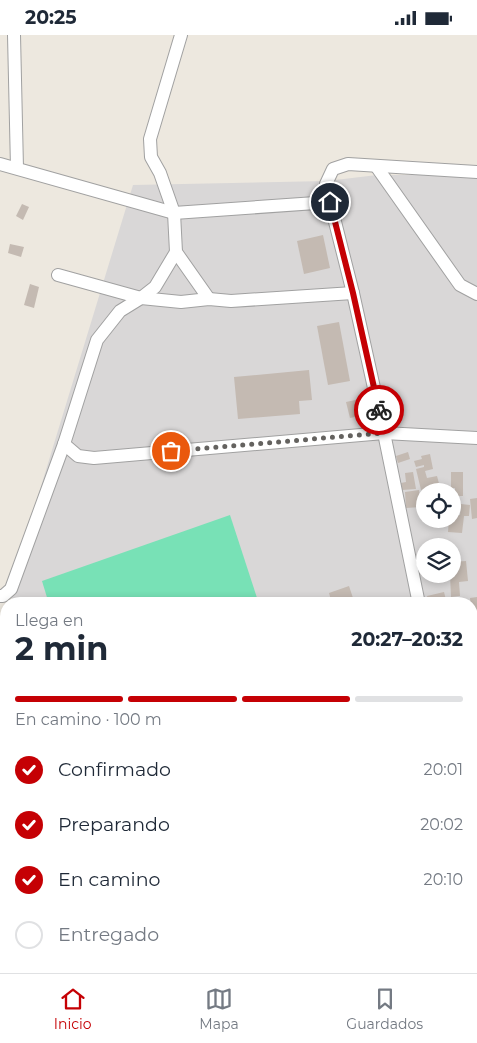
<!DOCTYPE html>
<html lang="es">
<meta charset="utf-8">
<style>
body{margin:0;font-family:Montserrat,sans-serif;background:#f2f2f3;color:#1f2937;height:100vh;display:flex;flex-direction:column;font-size:19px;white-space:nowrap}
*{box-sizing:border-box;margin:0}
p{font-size:16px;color:#747a83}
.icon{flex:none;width:28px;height:28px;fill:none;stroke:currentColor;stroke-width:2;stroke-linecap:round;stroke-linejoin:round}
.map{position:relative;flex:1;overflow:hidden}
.drawer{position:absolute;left:0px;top:562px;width:478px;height:376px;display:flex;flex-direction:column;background:#fff;border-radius:20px 20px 0 0;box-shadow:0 2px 8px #0003}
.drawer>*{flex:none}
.fabs{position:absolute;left:416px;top:448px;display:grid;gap:10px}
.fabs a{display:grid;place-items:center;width:45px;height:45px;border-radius:50%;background:#fff;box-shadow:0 2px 8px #0003;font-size:25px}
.pin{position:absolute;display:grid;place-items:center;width:42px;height:42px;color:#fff;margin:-21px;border:2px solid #fff;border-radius:50%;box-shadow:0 1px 5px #0007}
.courier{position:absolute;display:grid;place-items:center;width:50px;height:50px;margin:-25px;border:4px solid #c50004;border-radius:50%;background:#fff;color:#222;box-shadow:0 1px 6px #0007}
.head em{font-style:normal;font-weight:700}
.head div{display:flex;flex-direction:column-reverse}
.head{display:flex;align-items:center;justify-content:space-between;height:85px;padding:0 15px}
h1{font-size:32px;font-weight:700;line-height:38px}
.bar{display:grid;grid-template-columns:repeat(4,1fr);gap:8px 5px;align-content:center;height:60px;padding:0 15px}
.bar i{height:6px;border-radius:4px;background:#e0e1e3}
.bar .current{background:#c50004}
.bar p{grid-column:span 4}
ol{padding:0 15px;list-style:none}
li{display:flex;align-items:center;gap:15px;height:55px}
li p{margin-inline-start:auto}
li .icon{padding:5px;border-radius:50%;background:#c50004;color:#fff;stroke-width:4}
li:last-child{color:#747a83}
li i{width:28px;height:28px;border:2px solid #e0e1e3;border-radius:50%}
.status{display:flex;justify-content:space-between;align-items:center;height:35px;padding:0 25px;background:#fff;direction:ltr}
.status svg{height:14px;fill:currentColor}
.dock{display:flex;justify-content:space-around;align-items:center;height:70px;border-top:1px solid #e0e1e3;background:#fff;font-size:14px;color:#747a83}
.dock a{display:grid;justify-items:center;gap:2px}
.dock .current{color:#c50004}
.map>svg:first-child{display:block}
</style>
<div class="status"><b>20:25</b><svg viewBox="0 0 49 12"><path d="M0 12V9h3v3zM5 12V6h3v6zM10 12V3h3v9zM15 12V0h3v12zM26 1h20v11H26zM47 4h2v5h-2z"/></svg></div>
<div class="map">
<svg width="477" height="938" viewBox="0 0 477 938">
<rect width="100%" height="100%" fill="#ede8df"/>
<!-- residential -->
<path fill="#d9d7d7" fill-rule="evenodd" d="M377,140H477V938H0V766L6,762V932H471V569H14L9,556L133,150L327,146ZM425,456H452V484H425ZM425,511H452V539H425Z"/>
<!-- pitch -->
<polygon fill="#78e1b6" points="230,480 259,569 49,569 42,546"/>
<!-- building -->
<g fill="#c4bab2">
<polygon points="22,169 29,172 23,185 16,181"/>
<polygon points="323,200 330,233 304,239 297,206"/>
<polygon points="10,209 24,212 21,222 8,218"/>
<polygon points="30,249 39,252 34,273 24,270"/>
<polygon points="339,287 350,346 328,350 317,291"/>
<polygon points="309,335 312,365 299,366 300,379 238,384 234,342"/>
<polygon points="360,364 364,380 350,383 346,367"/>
<polygon points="408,417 410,424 398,428 396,421"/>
<polygon points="430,419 433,434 425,436 427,443 437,441 441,456 425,456 425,454 421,455 416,434 424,432 424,430 416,432 414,426 422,424 421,421"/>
<polygon points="413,437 416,454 402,455 401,448 406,447 405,438"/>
<polygon points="451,437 463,437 463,461 455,461 455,453 451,453"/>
<polygon points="419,455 421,472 406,473 405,457"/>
<polygon points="477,463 477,483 472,484 470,464"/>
<polygon points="461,469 470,470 469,481 464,481 462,498 448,497 449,484 452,484 452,480 460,480"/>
<polygon points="466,526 468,546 459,547 460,561 451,562 450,539 452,539 452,527"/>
<polygon points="349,551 355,569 332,569 329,558"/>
<polygon points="444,557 447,569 429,569 427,561"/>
<polygon points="477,562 477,581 472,582 470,563"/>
<polygon points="471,729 477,729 477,743 471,744"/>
<rect x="471" y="746" width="6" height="59"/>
</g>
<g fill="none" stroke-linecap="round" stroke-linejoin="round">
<!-- street casing -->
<g stroke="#a1a1a1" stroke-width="14">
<g id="street">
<polyline points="14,0 17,133"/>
<polyline points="181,0 150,104 151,122 160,138 174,178 176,217 209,264"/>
<polyline points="0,129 174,178 330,167"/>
<polyline points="376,131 460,250 477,259"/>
<polyline points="58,240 141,263 181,267 209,264 231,266 353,258"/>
<polyline points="64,409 78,421 94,423 384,398 477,403"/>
<polyline points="0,561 3,561 11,554 64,409 97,305 120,276 141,263 155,252 176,217"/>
<polyline points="419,569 384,398 353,258 330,167 326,149 333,134 348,129 477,137"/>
<polyline points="471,586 477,586"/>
<polyline points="471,685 473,687 477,689"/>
<polyline points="369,932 370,938"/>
</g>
</g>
<!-- path -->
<polyline stroke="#ff6b5e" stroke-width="2.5" stroke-dasharray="2.5 2.5" stroke-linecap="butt" points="118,938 127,932"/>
<!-- street -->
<use href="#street" stroke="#fff" stroke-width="12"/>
</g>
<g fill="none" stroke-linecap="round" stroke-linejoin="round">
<!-- done -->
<polyline stroke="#64625f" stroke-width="5" stroke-dasharray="0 9" points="171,416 384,398 379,375"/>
<!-- route -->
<polyline stroke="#c50004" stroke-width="6" points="330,167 353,258 379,375"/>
</g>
</svg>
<div class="fabs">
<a><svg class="icon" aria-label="locate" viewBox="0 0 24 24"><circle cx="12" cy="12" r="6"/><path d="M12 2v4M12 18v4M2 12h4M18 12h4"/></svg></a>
<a><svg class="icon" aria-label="layers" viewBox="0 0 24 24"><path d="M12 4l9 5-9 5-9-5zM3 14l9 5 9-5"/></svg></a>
</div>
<div class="pin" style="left:171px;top:416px;background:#ea580c"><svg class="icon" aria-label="bag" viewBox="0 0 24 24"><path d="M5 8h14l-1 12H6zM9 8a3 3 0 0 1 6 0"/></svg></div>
<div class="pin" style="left:330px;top:167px;background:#1f2937"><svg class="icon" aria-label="home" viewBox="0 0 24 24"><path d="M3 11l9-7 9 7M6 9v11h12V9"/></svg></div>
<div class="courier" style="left:379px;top:375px"><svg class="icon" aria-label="bike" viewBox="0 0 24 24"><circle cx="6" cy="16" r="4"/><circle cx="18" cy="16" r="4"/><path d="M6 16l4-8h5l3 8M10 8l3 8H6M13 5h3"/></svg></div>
<section class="drawer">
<div class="head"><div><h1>2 min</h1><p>Llega en</p></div><em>20:27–20:32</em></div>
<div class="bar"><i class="current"></i><i class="current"></i><i class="current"></i><i></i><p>En camino · 100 m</p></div>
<ol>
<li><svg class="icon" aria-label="check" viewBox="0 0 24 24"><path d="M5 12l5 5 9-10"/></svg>Confirmado<p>20:01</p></li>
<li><svg class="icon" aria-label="check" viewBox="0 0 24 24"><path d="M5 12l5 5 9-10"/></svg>Preparando<p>20:02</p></li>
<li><svg class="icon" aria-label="check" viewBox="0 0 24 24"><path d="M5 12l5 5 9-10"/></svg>En camino<p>20:10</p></li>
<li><i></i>Entregado</li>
</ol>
</section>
</div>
<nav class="dock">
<a class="current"><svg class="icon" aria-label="home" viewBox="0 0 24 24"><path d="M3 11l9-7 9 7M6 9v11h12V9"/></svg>Inicio</a>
<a><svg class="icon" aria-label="map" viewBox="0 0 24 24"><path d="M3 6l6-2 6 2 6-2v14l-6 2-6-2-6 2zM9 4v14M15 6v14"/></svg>Mapa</a>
<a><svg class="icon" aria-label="saved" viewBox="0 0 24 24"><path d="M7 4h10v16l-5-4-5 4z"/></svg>Guardados</a>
</nav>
